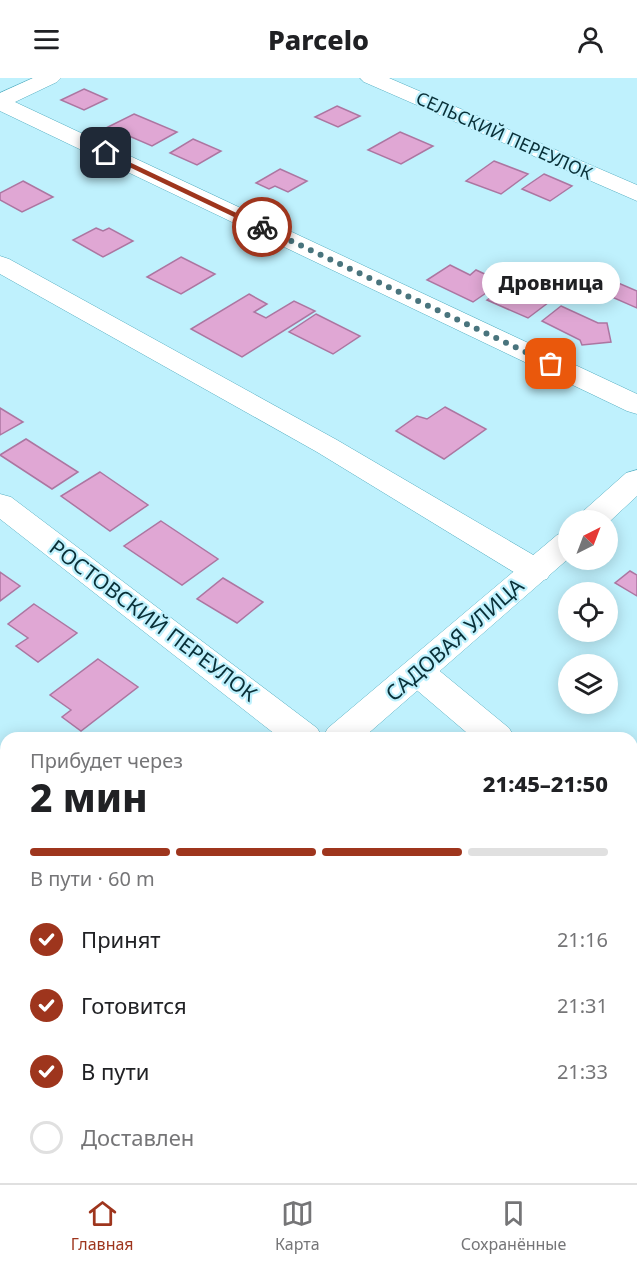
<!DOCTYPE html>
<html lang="ru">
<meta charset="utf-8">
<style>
body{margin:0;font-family:"Noto Sans",sans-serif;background:#f6f6f6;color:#202124;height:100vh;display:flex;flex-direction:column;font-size:22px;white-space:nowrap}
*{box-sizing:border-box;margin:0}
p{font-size:20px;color:#757577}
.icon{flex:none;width:33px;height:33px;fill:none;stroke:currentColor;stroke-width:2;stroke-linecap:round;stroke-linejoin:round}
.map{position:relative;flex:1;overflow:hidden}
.sheet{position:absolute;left:0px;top:654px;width:638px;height:452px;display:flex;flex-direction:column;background:#fff;border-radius:18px 18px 0 0;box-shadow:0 3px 15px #0003}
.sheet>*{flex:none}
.needle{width:39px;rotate:42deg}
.buttons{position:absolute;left:558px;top:432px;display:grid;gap:12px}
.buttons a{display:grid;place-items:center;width:60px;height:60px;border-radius:50%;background:#fff;box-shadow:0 3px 15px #0003;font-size:30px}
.pin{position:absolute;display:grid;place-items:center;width:51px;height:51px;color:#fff;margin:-26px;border-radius:12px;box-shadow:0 3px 9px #0006}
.courier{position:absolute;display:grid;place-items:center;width:60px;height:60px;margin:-30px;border:4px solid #9e351d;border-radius:50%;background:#fff;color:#222;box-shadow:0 2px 8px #0007}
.bubble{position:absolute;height:42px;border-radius:21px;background:#fff;box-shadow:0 3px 15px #0003;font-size:20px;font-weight:800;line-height:42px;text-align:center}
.overview em{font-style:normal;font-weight:800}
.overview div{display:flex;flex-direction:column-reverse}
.overview{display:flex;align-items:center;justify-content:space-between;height:102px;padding:0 30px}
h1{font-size:39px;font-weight:800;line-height:45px}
.bar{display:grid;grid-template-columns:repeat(4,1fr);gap:9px 6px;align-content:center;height:72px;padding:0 30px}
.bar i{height:8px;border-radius:4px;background:#e0e0e0}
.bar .selected{background:#9e351d}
.bar p{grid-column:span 4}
ol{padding:0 30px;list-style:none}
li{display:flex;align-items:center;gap:18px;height:66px}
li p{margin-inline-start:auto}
li .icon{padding:6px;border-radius:50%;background:#9e351d;color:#fff;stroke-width:4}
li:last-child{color:#757577}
li i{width:33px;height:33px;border:3px solid #e0e0e0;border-radius:50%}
header{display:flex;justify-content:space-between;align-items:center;height:78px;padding:0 30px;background:#fff;font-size:27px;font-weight:800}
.menu{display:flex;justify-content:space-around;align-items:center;height:84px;border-top:2px solid #e0e0e0;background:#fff;font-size:16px;color:#757577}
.menu a{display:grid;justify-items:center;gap:3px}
.menu .selected{color:#9e351d}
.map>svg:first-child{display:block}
</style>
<header><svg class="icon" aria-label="menu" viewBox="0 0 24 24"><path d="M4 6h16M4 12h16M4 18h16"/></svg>Parcelo<svg class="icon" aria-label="person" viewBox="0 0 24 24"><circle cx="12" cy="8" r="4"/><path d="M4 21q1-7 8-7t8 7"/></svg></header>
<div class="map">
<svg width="637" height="1105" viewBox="0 0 637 1105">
<rect width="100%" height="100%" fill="#bff1fd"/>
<!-- building -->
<g fill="#e0a7d4" stroke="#ac76a1" stroke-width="1.5">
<polygon points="84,11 107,21 84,32 61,22"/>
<polygon points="337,28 360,38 338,49 315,39"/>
<polygon points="134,36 177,54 152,68 108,49"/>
<polygon points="400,54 433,68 401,86 368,72"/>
<polygon points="193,61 221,73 197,87 170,75"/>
<polygon points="494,83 528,96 501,116 466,103"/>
<polygon points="280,91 307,103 288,114 275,108 269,111 256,105"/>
<polygon points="544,96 572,108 550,123 522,111"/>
<polygon points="23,103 53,119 22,134 0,122 0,115"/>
<polygon points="96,150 103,153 109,150 133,163 103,179 73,162"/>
<polygon points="181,179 215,196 181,216 147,199"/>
<polygon points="450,187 470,197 476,192 502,204 473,224 427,202"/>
<polygon points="533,189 573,206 528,240 487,222"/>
<polygon points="602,198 637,213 637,230 587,208"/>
<polygon points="249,216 267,226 254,234 266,240 294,223 315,233 242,279 191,251"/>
<polygon points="561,228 598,245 607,245 611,264 582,267 580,262 542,243"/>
<polygon points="316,236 360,258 333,276 289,254"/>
<polygon points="445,329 486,351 444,381 396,353 417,338 427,341"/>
<polygon points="0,330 23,344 0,357"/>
<polygon points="26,361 78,394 52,411 0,377"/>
<polygon points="100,394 148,427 110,453 61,418"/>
<polygon points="161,443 218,481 182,507 124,468"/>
<polygon points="630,493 637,497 637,518 615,505"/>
<polygon points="0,494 20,508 0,523"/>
<polygon points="223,500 263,524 237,545 197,521"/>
<polygon points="34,526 77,555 38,584 16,568 28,560 8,546"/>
<polygon points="98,581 138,609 81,653 62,639 71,632 50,617"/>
<polygon points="0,704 6,709 6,731 0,735"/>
</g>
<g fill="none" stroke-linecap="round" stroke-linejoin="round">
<!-- minor casing -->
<g stroke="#55aec1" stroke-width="1">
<g id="minor">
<polygon points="33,0 61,0 57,4 15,24 637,316 637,336 627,333 0,33 0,15"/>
<polygon points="360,0 389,0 637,107 637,123 364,4"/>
<polygon points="0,178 9,181 337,362 547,485 552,493 547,501 536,504 525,501 317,374 0,196"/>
<polygon points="0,416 11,419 317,650 323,660 280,660 0,441"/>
<polygon points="418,581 430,585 509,650 515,660 473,660 406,603 401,594 406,585"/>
<polygon points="632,756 637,758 637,792 632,790"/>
</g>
</g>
<!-- major casing -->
<g stroke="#55aec1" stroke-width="1">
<g id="major">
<polygon points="637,392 637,418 608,445 608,442 577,442 581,435 626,395"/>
<polygon points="568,453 568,481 363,660 322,660 328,650 557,457"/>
<polygon points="6,916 6,956 0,959 0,919"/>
</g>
</g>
<!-- minor -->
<use href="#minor" fill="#fff" fill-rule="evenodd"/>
<!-- major -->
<use href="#major" fill="#fff" fill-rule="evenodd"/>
</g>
<!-- route -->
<polygon fill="#9e351d" points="106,73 264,148 266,149 259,151 104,77"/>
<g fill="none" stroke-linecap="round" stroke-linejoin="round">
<!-- done -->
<polyline stroke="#49747d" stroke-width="6" stroke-dasharray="0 10.8" points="262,149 551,286"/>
</g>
<g text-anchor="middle" stroke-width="4.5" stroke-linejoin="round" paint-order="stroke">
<!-- far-street labels -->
<g font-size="18" fill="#093038" stroke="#bff1fd">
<text transform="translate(504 58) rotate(24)" y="6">СЕЛЬСКИЙ ПЕРЕУЛОК</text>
</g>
<!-- street labels -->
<g font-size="21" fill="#093038" stroke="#bff1fd">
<text transform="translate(153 543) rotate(37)" y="7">РОСТОВСКИЙ ПЕРЕУЛОК</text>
<text transform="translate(455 562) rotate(-41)" y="7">САДОВАЯ УЛИЦА</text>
</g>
</g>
</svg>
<div class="buttons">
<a><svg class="needle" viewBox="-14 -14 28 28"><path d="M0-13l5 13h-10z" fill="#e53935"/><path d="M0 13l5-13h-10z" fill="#757577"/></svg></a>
<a><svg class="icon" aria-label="locate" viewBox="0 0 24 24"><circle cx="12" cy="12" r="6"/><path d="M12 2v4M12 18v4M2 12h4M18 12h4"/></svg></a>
<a><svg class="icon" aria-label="layers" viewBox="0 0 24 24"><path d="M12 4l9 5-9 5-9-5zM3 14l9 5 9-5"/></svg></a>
</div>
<div class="pin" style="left:551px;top:286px;background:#ea580c"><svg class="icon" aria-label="bag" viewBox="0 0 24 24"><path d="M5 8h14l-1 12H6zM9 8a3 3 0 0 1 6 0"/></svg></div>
<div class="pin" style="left:106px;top:75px;background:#1f2937"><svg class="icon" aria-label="home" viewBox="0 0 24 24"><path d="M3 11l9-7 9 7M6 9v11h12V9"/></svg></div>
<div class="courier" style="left:262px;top:149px"><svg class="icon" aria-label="bike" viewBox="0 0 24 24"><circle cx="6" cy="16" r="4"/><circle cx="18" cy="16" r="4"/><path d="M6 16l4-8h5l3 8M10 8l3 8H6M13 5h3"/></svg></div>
<div class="bubble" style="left:482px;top:184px;width:138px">Дровница</div>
<section class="sheet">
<div class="overview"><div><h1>2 мин</h1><p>Прибудет через</p></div><em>21:45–21:50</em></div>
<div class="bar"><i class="selected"></i><i class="selected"></i><i class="selected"></i><i></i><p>В пути · 60 m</p></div>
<ol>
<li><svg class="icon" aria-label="check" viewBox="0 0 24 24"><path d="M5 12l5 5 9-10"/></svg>Принят<p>21:16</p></li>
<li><svg class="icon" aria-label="check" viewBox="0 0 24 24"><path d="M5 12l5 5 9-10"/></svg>Готовится<p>21:31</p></li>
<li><svg class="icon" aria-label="check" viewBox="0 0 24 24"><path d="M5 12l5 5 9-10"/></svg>В пути<p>21:33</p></li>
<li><i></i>Доставлен</li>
</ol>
</section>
</div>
<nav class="menu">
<a class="selected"><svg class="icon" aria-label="home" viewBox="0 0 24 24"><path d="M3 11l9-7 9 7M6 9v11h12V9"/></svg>Главная</a>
<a><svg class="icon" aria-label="map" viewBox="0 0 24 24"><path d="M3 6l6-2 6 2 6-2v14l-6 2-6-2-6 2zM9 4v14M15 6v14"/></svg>Карта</a>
<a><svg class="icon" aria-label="saved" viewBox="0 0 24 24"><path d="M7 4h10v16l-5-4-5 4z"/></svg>Сохранённые</a>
</nav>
